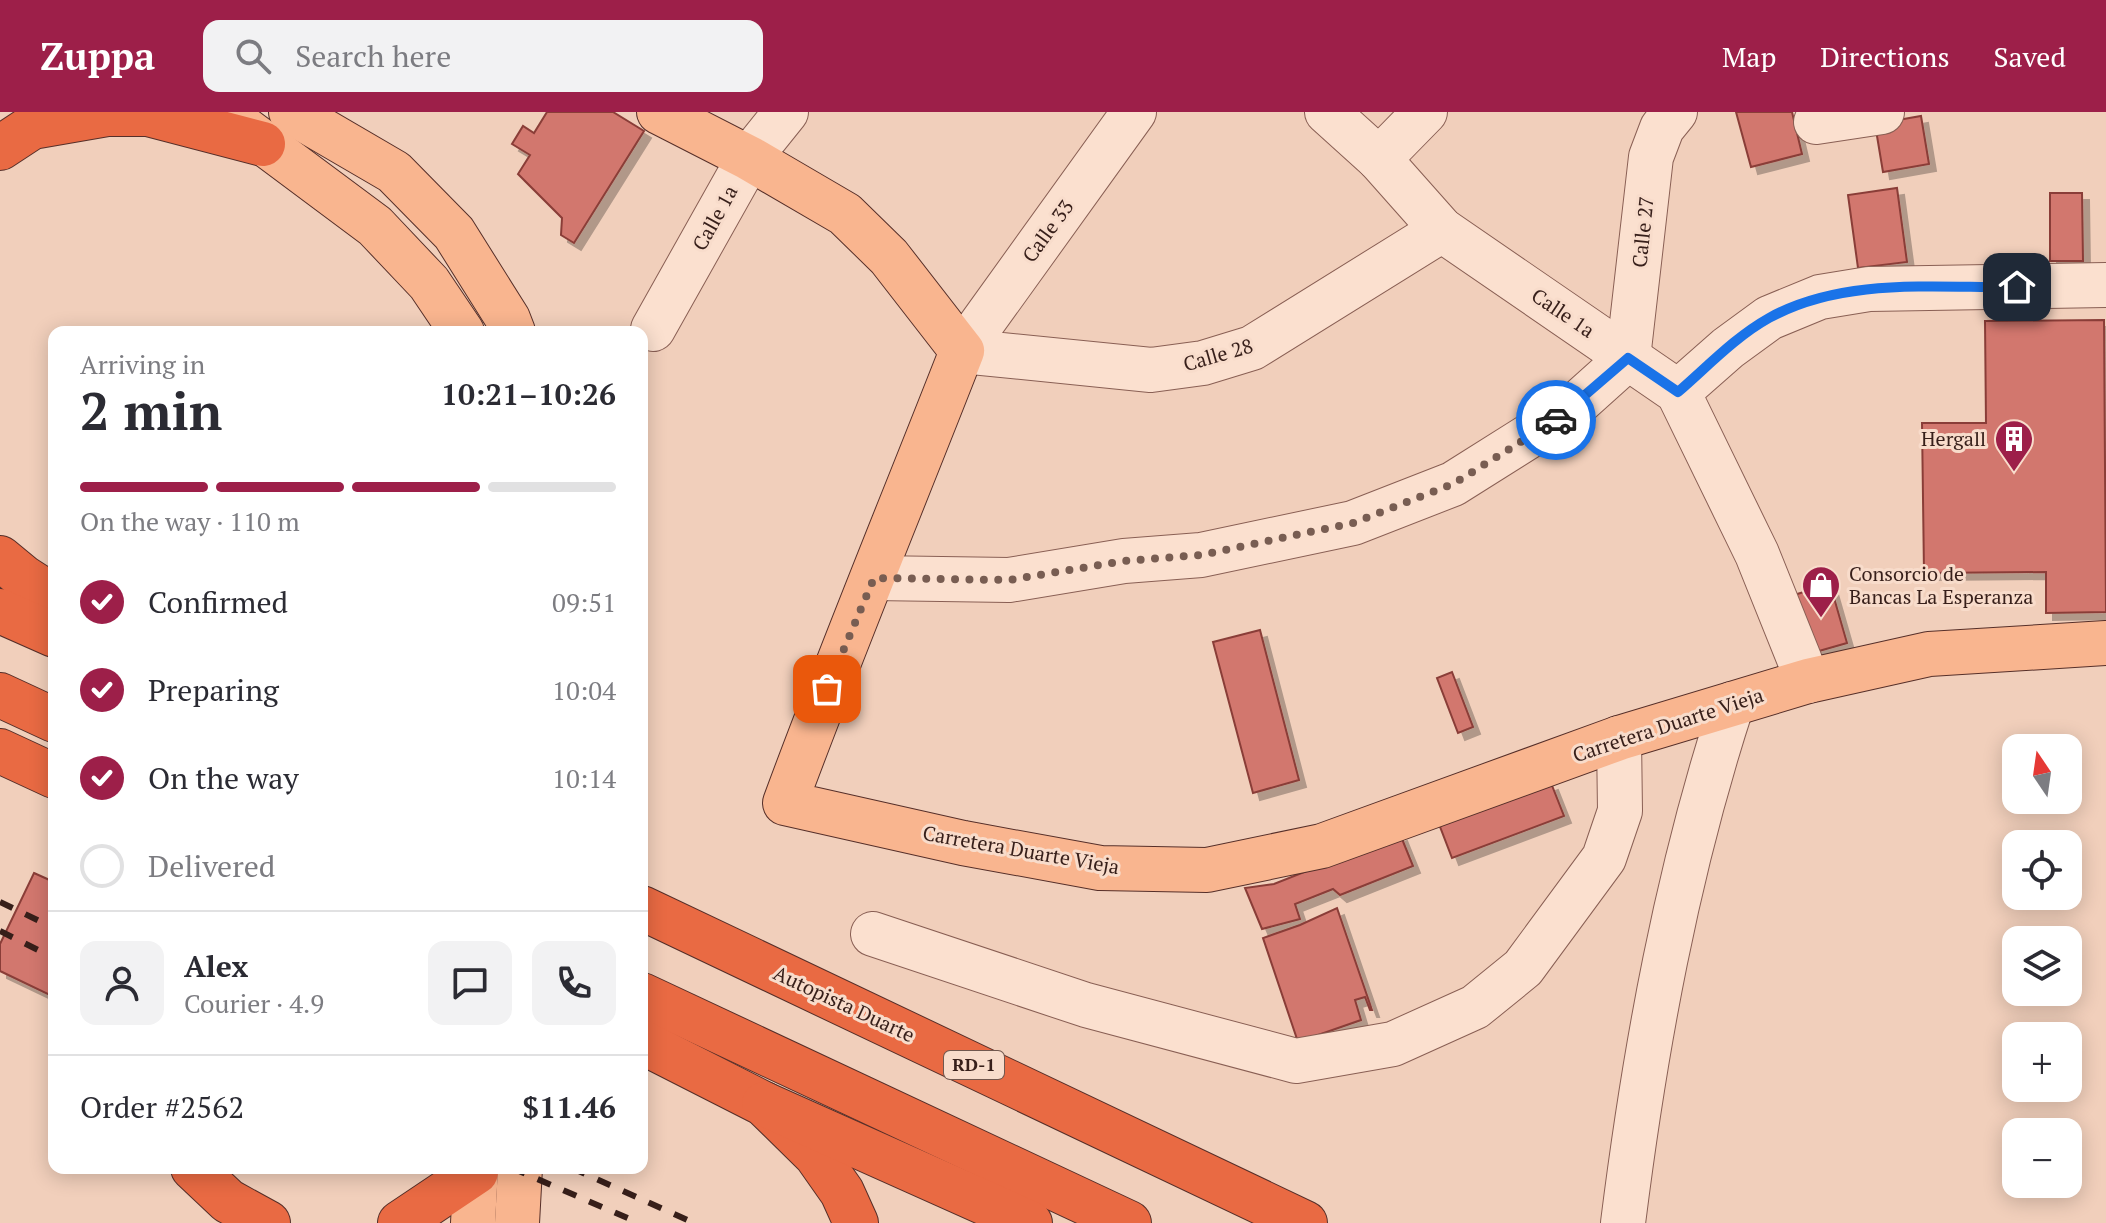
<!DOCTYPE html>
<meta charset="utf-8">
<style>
body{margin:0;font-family:"PT Serif",serif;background:#f2f2f3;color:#2b2b33;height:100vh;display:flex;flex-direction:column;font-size:30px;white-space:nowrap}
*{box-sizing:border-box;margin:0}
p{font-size:26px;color:#7c7c81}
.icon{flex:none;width:44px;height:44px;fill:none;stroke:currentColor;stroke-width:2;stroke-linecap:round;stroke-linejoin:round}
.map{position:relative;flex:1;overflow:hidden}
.sheet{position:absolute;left:48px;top:214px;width:600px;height:848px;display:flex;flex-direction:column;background:#fff;border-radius:16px;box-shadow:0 4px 20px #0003}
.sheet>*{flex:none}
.needle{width:52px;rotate:347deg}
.fabs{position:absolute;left:2002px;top:622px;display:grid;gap:16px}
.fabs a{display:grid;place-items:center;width:80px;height:80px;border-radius:16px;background:#fff;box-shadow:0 4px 20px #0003;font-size:40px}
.pin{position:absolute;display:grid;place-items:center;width:68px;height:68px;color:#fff;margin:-34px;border-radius:16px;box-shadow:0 4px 12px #0006}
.courier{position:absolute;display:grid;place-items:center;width:80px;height:80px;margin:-40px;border:6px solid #1a73e8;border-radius:50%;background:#fff;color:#222;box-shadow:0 2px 10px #0007}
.overview em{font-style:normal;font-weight:700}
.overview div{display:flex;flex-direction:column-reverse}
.overview{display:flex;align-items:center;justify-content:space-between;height:136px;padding:0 32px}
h1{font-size:52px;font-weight:700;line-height:60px}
.bar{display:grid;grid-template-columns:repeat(4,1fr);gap:12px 8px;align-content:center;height:96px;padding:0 32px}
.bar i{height:10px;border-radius:6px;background:#e1e1e2}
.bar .current{background:#9d1f49}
.bar p{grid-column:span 4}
.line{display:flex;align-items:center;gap:20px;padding:0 32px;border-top:2px solid #e1e1e2}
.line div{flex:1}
.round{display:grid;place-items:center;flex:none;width:84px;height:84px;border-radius:16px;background:#f2f2f3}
ol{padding:0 32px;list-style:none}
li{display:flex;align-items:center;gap:24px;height:88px}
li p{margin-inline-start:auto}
li .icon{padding:8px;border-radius:50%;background:#9d1f49;color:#fff;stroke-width:4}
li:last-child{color:#7c7c81}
li i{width:44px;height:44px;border:4px solid #e1e1e2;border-radius:50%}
header{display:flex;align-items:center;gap:48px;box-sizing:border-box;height:112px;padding:0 40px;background:#9d1f49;color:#fff}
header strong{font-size:38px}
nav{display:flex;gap:44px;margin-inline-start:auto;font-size:28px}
.search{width:560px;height:72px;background:#f2f2f3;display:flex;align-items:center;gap:20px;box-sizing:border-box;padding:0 28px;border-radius:16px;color:#7c7c81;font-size:30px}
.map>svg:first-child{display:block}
</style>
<header>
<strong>Zuppa</strong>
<div class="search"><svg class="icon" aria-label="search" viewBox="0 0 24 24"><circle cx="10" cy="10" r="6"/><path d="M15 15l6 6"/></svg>Search here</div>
<nav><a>Map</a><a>Directions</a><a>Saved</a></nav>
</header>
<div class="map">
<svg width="2106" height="1111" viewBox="0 0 2106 1111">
<defs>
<filter id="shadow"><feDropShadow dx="7" dy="7" stdDeviation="0" flood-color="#0004"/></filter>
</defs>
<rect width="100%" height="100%" fill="#f1cfbb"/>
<!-- building -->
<g fill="#d2776e" stroke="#8a3e38" stroke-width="2" filter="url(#shadow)">
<polygon points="547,0 613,0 644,19 574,131 561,123 562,106 518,62 530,43 512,32 523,14 534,21"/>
<polygon points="1736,0 1792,0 1802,42 1751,55"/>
<polygon points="1921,4 1929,52 1883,60 1875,12"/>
<polygon points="1897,76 1907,150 1858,156 1848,83"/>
<polygon points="2050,81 2082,81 2083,149 2050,149"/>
<polygon points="2104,208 2106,500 2046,501 2046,460 1924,461 1922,311 1986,311 1985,209"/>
<polygon points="1830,472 1847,531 1812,541 1794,483"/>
<polygon points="1260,518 1299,668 1253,681 1213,530"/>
<polygon points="1452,560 1473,615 1458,621 1437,566"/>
<polygon points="1551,671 1564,704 1452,746 1439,712"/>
<polygon points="1400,722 1413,754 1340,783 1333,777 1295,792 1300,807 1262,817 1245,776 1274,772"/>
<polygon points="34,761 54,770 54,885 0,859 0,832"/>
<polygon points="1337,796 1372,898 1370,898 1365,885 1355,888 1361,908 1298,930 1263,826 1300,813"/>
</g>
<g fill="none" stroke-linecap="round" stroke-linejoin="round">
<!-- minor casing -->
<g stroke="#895f54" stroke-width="46">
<g id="minor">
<polyline points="1134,0 962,239 1151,258 1203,251 1252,236 1442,118"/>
<polyline points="1327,0 1379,47 1442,118 1678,280 1757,442 1808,569"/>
<polyline points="1816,10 1882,0"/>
<polyline points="1379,47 1425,0"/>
<polyline points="653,217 749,46 786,0"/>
<polyline points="1678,280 1728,236 1769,206 1820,185 1869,177 2106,173"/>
<polyline points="874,466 1009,468 1124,449 1201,443 1353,411 1453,372 1569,299 1628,246 1651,45 1662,16 1675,0"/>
<polyline points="873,822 1086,893 1296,949 1393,932 1475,895 1523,856 1604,746 1620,699 1619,626"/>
<path d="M1623,1111C1645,936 1677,760 1732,592"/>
</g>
</g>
<!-- major casing -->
<g stroke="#562f29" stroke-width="46">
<g id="major">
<polyline points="291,0 394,60 454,121 508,207 513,220"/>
<path d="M659,0L749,46L845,102L889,145L962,239C903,390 841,539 785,691L963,731L1100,756L1207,758L1322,734L1619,626L1808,569L1929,542L2106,531"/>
<polyline points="234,9 375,114 429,171 462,220"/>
<polyline points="473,1111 476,1056"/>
<polyline points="517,1111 520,1056"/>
</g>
</g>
<!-- highway casing -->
<g stroke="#562f29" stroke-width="46">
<g id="highway">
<polyline points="0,36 32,15 107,2 148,2 263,32"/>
<polyline points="0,446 23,465 54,485"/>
<polyline points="0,499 54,523"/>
<polyline points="0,583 54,608"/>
<polyline points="0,639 54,664"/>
<polyline points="642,796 1305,1111"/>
<polyline points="642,883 1129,1111"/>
<polyline points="642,930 764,992 816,1043 842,1080 856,1111"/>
<polyline points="764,992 1030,1111"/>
<polyline points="193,1056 228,1089 268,1111"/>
<polyline points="400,1111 476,1060"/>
</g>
</g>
<!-- minor -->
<use href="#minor" stroke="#fbe0cf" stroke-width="44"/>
<!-- major -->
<use href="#major" stroke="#f9b58f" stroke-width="44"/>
<!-- highway -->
<use href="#highway" stroke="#e96a43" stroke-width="44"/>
<!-- rail -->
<g stroke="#371f1a" stroke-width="6" stroke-dasharray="14 14" stroke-linecap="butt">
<polyline points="0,790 54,816"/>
<polyline points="0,819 54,846"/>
<polyline points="512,1056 639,1111"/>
<polyline points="572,1056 694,1111"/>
</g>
</g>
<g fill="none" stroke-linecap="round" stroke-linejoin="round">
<!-- done -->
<polyline stroke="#785d52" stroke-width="8" stroke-dasharray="0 14.4" points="827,577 874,466 1009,468 1124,449 1201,443 1353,411 1453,372 1556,308"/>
<!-- route -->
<path stroke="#1a73e8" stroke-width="10" d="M1556,308L1628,246L1678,280C1707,255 1735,225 1769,206C1843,165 1935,176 2017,175"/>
</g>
<!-- icons -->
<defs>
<g id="building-pin" transform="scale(2)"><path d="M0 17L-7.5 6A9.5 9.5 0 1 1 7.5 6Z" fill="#9d1f49" stroke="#f8dccb"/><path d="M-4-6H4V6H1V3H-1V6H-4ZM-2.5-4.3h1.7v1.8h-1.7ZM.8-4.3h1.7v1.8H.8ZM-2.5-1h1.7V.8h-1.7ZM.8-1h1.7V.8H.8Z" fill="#fff"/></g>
<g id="shop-pin" transform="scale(2)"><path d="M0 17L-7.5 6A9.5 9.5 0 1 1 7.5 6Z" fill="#9d1f49" stroke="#f8dccb"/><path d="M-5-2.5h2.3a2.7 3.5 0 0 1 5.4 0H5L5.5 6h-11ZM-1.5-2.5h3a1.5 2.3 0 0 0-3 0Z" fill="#fff"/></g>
</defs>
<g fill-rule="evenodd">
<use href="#building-pin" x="2014" y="327"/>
<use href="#shop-pin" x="1821" y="473"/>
</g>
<g text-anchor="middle" stroke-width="6" stroke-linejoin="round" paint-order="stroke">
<!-- shield labels -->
<rect fill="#f8dccb" stroke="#71584f" stroke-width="2" x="944" y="939" width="60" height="28" rx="6"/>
<g font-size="18" font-weight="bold" fill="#371f1a">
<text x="974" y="959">RD-1</text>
</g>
<!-- street labels -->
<g font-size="20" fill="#371f1a" stroke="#f8dccb">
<text transform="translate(715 106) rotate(-61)" y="7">Calle 1a</text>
<text transform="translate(1048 119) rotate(-54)" y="7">Calle 33</text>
<text transform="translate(1643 120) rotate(-84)" y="7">Calle 27</text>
<text transform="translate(1563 201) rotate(34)" y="7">Calle 1a</text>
<text transform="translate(1218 243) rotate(-16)" y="7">Calle 28</text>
<text transform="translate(1668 613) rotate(-18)" y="7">Carretera Duarte Vieja</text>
<text transform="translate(1021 738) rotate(10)" y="7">Carretera Duarte Vieja</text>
<text transform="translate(844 892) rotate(25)" y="7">Autopista Duarte</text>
</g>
<!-- poi labels -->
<g font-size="20" fill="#371f1a" stroke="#f8dccb" text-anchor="end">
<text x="1986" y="334">Hergall</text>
<text x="1849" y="469" text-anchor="start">Consorcio de<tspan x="1849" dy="23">Bancas La Esperanza</tspan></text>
</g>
</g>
</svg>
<div class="fabs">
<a><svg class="needle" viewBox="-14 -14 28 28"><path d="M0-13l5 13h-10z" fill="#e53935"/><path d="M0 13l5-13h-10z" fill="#7c7c81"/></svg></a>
<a><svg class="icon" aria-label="locate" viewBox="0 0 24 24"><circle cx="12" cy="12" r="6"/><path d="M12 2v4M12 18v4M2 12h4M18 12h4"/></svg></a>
<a><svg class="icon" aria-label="layers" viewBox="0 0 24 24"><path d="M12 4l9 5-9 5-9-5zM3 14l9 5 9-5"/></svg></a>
<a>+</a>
<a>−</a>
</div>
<div class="pin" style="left:827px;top:577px;background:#ea580c"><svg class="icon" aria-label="bag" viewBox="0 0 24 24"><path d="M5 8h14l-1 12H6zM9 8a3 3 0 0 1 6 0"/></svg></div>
<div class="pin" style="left:2017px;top:175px;background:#1f2937"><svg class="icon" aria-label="home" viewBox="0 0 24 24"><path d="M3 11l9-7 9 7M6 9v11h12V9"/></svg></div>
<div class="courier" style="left:1556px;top:308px"><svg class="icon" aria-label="car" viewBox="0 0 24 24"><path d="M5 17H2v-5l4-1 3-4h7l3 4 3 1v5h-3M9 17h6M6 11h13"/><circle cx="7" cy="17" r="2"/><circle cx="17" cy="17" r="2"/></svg></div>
<section class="sheet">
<div class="overview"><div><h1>2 min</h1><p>Arriving in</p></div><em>10:21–10:26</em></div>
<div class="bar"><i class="current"></i><i class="current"></i><i class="current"></i><i></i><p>On the way · 110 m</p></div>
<ol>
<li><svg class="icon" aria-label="check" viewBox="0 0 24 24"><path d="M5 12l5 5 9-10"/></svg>Confirmed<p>09:51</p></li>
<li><svg class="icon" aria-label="check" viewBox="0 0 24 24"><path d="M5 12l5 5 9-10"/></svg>Preparing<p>10:04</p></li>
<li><svg class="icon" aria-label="check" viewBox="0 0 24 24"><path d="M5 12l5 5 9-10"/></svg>On the way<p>10:14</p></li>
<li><i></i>Delivered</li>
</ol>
<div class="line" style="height:144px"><a class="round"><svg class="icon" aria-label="person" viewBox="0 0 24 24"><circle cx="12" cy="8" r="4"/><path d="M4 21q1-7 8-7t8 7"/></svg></a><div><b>Alex</b><p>Courier · 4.9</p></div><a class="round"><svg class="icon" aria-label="chat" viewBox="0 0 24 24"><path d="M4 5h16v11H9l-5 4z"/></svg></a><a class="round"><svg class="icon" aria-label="phone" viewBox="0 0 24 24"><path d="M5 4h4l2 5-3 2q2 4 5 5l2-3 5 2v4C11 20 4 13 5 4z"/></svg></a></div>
<div class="line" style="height:104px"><div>Order #2562</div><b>$11.46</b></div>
</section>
</div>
